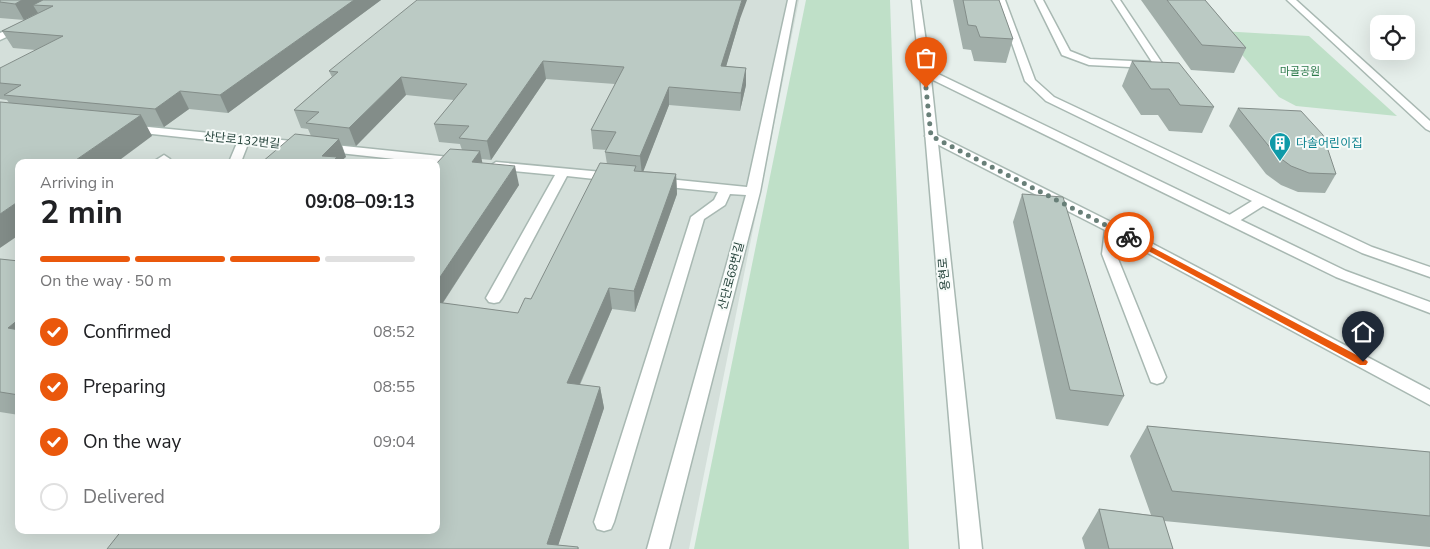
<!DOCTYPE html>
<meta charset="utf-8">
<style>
body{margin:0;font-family:"Nunito Sans","Noto Sans KR",sans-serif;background:#f6f6f6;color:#202124;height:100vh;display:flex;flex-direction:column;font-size:19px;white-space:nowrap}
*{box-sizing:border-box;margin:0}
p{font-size:16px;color:#757577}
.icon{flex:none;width:28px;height:28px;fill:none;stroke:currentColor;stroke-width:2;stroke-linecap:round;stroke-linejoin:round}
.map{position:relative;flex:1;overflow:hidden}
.drawer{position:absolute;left:15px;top:159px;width:425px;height:375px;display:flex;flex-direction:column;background:#fff;border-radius:10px;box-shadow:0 5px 20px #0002}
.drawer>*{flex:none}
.controls{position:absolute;left:1370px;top:15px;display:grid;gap:10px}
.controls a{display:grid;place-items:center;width:45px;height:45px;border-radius:10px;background:#fff;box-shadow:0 5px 20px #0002;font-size:25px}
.pin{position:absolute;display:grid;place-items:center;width:42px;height:42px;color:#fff;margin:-51px -21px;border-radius:50% 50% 50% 0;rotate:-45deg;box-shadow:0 0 5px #0007}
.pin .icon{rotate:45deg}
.courier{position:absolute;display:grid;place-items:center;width:50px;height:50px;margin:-25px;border:4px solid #ea580c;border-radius:50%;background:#fff;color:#222;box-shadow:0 1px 6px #0007}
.overview em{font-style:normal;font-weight:700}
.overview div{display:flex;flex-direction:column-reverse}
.overview{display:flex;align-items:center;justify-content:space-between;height:85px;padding:0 25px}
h1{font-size:32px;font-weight:700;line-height:38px}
.bar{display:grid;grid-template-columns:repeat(4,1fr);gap:8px 5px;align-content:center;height:60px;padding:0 25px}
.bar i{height:6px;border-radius:4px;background:#e0e0e0}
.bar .selected{background:#ea580c}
.bar p{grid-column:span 4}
ol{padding:0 25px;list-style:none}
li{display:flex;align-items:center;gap:15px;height:55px}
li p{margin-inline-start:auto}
li .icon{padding:5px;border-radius:50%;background:#ea580c;color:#fff;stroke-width:4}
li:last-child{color:#757577}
li i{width:28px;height:28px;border:2px solid #e0e0e0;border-radius:50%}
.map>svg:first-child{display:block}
</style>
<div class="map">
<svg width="1430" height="549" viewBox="0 0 1430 549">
<rect width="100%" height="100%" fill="#e6efeb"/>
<!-- built -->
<path fill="#d4dfda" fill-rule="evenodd" d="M0,0H799L689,549H0ZM19,162H436V530H19Z"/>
<!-- green -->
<g fill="#bfe0c8">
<polygon points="806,0 890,0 909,549 694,549"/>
<polygon points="1221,31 1309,36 1397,116 1296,106 1279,97"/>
</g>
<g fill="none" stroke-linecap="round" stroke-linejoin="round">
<!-- service casing -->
<g stroke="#a8b8b2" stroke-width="3">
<g id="service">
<polygon points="788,0 796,0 760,192 669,549 647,549 746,195 730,194 725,205 704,219 614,522 611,529 604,531 597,529 594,522 691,217 714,200 718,192 658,186 652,182 658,178 747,187"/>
<polygon points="997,0 1005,0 1035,80 1054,97 1372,247 1430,267 1430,277 1362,253 1263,206 1236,223 1226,223 1224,220 1226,217 1252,201 1046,101 1025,81"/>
<polygon points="1035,0 1043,0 1070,51 1090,59 1152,62 1112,0 1120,0 1168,72 1167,74 1159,74 1154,66 1150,68 1089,65 1062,55"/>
<polygon points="23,23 26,24 26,28 0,40 0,33"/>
<polygon points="128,125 302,142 308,146 302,150 248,144 241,162 229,162 237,143 124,131 122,129 124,127"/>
<polygon points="931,132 1117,225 1430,390 1430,405 1118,237 1116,254 1166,377 1163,382 1157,384 1151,382 1102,254 1105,230 927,139 925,136"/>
<polygon points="325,144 459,158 465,162 459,166 321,151 319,148"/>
<polygon points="164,155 170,159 168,162 153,162"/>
<polygon points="496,162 613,173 619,177 613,181 567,176 502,298 499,302 494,303 489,302 486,298 555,175 492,169 490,166"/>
</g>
</g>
<!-- minor casing -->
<g stroke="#a8b8b2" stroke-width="3">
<g id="minor">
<polygon points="912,0 920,0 930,70 1346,271 1430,302 1430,313 1336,277 931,79 982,549 960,549 920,72"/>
<polygon points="1287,0 1296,0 1430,121 1430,131 1426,129"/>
</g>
</g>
<!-- service -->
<use href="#service" fill="#fff" fill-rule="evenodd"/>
<!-- minor -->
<use href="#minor" fill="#fff" fill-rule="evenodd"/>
</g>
<!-- wall -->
<g fill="#a1aea9" fill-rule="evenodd">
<polygon points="0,0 381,0 228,113 189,109 164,127 146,126 152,136 9,103 7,100 0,99 0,83 36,50 13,48 2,31 38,14 38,13 24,20 0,18"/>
<polygon points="953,0 999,0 1013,39 1006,63 974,61 971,50 963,49"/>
<polygon points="1141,0 1205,0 1246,48 1234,73 1191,70"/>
<path d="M740,19L726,66L746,68V85L740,111L669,105L643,171L676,174L677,194L635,312L612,309L580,385L600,387L604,408L558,545L578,547L579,549H107L436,530V164L462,150L460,144L439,142L434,124L454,100L406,95L356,146L342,145L346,157L311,136L308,129L301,128L294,110L332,77L329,71ZM546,79L615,84L591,130L593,149L607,150L605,152L607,164L531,299L518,313L443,303L519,185L482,163L481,159L491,160Z"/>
<polygon points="1132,61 1214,107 1202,133 1169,131 1158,115 1141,115 1122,86"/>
<polygon points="1238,108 1336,174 1325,193 1298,192 1281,185 1266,174 1229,126"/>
<polygon points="1022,194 1124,396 1108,426 1056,419 1013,222"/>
<polygon points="0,259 19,261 19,415 0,412"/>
<polygon points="1147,426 1430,452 1430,547 1164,521 1173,549 1085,549 1082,538 1099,509 1151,515 1130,456"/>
</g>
<!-- shaded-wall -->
<g fill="#838d89">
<polygon points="22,0 66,0 33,5 38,13 24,20 15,4"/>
<polygon points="354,0 381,0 228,113 220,95"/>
<polygon points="742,0 747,0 740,19 721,84 721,66"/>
<polygon points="543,61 546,79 491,160 487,141"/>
<polygon points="746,68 746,85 740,111 741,93"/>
<polygon points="401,77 406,95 356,146 349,128"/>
<polygon points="669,87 669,105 642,175 640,156"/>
<polygon points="180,91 189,109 164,127 155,109"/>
<polygon points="141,115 152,136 117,162 73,162"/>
<polygon points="339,139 346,157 340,162 325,162 322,156"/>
<polygon points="480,151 484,171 472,162"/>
<polygon points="515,166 519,185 436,313 436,283"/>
<polygon points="676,174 677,194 635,312 634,291"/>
<polygon points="19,201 19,235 0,248 0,214"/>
<polygon points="609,288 612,309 571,404 567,383"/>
<polygon points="19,319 19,340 8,328"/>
<polygon points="600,387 604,408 557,549 547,544"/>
</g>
<!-- building -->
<g fill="#bbcac4" stroke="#838d89">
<polygon points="0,0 22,0 15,4 0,2"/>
<polygon points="43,0 354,0 220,95 180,91 155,109 4,95 21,85 0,83 0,68 63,36 2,31 53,6 33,5"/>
<polygon points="417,0 742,0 721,66 746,68 741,93 669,87 640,156 605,152 616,132 591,130 624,67 543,61 487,141 459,138 469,126 434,124 467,84 401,77 349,128 306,123 319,112 294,110 338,72 329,71"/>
<polygon points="963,0 999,0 1013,39 980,37 976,26 968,25"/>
<polygon points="1167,0 1205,0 1246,48 1202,45"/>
<polygon points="1132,61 1179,63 1214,107 1180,105 1169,89 1151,89"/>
<polygon points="0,102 141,115 73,162 19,162 19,201 0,214"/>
<polygon points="1238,108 1301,111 1323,135 1336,174 1309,173 1291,166 1276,155"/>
<polygon points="295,134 339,139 322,156 337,157 332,162 262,162"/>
<polygon points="450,149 480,151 472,162 515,166 436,283 436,164"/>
<polygon points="600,163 636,166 634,171 676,174 634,291 609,288 567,383 600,387 547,544 578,547 578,549 107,549 122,530 436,530 436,302 518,313 525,298 531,299"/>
<polygon points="1022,194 1063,197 1124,396 1070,390"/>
<polygon points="0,259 19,261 19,319 8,328 19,330 19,395 0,392"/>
<polygon points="1147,426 1430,452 1430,516 1172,491"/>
<polygon points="1099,509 1163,517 1173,549 1109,549"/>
</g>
<!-- route -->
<polygon fill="#ea580c" points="1129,235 1366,360 1368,362 1366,365 1360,365 1126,239 1125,237"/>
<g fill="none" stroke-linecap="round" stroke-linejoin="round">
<!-- done -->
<polyline stroke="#687f78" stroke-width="5" stroke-dasharray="0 9" points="926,88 931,136 1129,237"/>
</g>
<!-- icons -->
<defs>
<g id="building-pin" transform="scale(1.125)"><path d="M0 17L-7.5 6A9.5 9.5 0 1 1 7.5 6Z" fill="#0f9aa8" stroke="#f7fbf9"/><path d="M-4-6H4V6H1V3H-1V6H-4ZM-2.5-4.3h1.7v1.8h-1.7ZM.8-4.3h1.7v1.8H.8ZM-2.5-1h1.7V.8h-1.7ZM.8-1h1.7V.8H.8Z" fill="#fff"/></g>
</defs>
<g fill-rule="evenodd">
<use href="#building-pin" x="1280" y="143"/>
</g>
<g text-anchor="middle" stroke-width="4" stroke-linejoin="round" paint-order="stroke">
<!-- far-park labels -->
<g font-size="11" fill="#2d7a4b" stroke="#f7fbf9">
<text x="1300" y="75">마골공원</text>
</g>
<!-- street labels -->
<g font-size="12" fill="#24423a" stroke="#f7fbf9">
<text transform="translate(242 140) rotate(6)" y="4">산단로132번길</text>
<text transform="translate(944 274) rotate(-95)" y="4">용현로</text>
<text transform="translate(731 276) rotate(-75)" y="4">산단로68번길</text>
</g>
<!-- culture labels -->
<g font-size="12" fill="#0d838f" stroke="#f7fbf9" text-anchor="start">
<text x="1296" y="147">다솔어린이집</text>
</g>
</g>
</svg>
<div class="controls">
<a><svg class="icon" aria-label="locate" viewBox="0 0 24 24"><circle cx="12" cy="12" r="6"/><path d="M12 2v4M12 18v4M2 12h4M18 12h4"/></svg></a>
</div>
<div class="pin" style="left:926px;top:88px;background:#ea580c"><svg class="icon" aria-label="bag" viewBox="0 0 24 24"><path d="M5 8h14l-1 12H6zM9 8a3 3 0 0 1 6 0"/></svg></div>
<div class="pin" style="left:1363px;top:362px;background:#1f2937"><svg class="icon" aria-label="home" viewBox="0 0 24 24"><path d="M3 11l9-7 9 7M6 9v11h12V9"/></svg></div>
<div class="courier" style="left:1129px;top:237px"><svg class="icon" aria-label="bike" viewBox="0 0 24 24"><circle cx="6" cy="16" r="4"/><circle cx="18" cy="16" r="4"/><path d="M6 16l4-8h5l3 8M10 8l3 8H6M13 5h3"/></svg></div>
<section class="drawer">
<div class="overview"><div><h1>2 min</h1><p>Arriving in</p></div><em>09:08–09:13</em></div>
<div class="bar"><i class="selected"></i><i class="selected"></i><i class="selected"></i><i></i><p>On the way · 50 m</p></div>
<ol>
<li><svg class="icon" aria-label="check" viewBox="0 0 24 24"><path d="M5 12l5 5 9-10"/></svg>Confirmed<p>08:52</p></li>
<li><svg class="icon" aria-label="check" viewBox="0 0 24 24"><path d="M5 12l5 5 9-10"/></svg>Preparing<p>08:55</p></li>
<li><svg class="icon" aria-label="check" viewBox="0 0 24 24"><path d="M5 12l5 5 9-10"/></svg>On the way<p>09:04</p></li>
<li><i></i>Delivered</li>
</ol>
</section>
</div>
